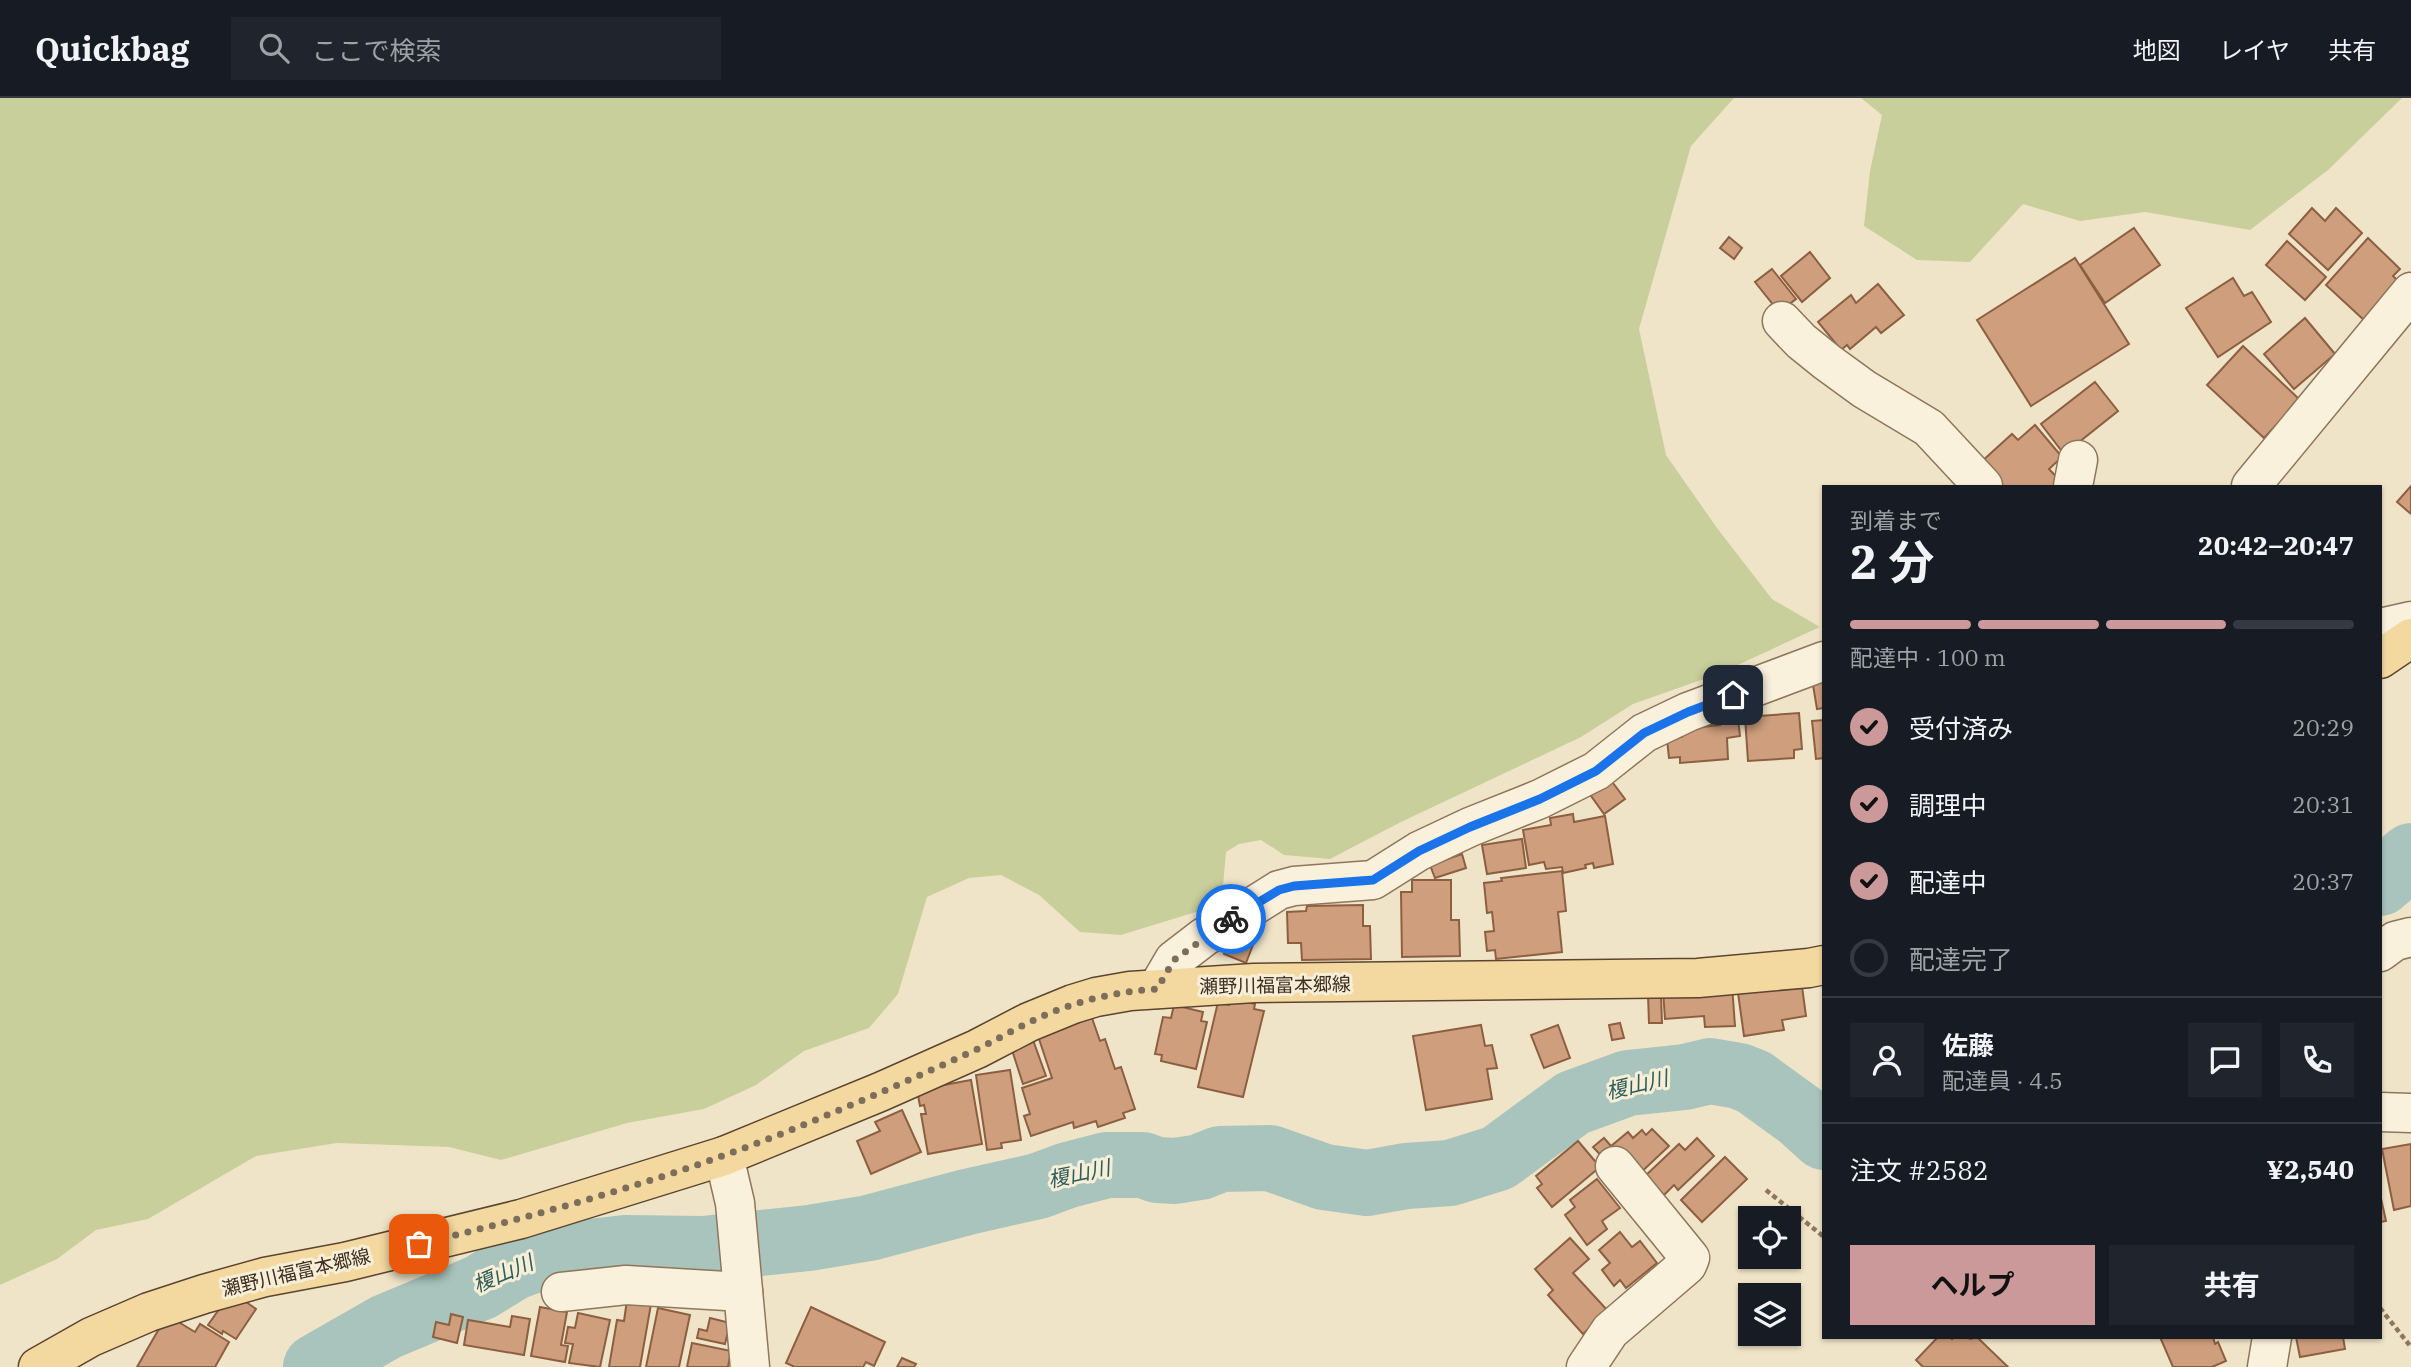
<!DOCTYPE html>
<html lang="ja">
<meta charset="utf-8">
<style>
body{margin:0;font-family:"IBM Plex Serif","Noto Sans JP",serif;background:#20242c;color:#f1f3f6;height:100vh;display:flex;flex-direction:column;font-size:26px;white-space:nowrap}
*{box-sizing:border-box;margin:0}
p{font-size:23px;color:#9ea1a6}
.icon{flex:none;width:38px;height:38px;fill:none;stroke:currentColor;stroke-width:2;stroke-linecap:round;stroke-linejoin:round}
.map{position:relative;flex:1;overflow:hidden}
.side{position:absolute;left:1822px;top:387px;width:560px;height:854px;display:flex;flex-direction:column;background:#171b24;border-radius:0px;box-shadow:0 2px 5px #0004}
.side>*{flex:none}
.fabs{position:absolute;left:1738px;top:1108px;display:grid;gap:14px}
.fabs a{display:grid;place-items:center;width:63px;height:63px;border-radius:0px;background:#171b24;box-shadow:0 2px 5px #0004;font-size:35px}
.pin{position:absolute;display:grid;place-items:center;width:60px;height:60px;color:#fff;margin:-30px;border-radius:14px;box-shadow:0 4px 10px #0006}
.courier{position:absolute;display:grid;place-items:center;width:70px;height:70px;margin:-35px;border:5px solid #1a73e8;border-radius:50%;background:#fff;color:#222;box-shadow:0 2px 9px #0007}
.headline em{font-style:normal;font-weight:700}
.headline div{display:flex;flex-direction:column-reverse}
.headline{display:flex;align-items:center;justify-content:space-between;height:119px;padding:0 28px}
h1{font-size:46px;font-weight:700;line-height:52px}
.bar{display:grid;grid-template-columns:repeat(4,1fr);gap:10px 7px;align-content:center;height:84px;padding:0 28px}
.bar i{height:9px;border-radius:5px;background:#363941}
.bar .active{background:#cc999b}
.bar p{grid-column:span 4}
.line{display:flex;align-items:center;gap:18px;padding:0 28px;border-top:2px solid #363941}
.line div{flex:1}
.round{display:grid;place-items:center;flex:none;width:74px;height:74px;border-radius:0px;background:#20242c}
ol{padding:0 28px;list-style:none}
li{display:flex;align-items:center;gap:21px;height:77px}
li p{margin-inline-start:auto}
li .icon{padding:7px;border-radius:50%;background:#cc999b;color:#111;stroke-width:4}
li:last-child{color:#9ea1a6}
li i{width:38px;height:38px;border:4px solid #363941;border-radius:50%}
.primary-button{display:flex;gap:14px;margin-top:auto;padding:14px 28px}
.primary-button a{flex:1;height:80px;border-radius:0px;background:#cc999b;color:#111;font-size:28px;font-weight:700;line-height:80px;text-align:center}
.primary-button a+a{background:#20242c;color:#f1f3f6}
header{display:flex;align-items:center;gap:42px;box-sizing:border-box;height:98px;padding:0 35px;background:#171b24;border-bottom:2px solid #363941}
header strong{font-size:33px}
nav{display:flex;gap:38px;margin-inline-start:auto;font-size:24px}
.search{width:490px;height:63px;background:#20242c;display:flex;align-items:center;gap:18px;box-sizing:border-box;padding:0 24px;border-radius:0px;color:#9ea1a6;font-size:26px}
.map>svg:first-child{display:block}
</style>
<header>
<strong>Quickbag</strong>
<div class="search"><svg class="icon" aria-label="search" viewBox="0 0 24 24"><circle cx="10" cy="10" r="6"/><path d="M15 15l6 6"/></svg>ここで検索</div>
<nav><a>地図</a><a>レイヤ</a><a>共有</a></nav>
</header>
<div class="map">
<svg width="2411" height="1269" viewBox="0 0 2411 1269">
<rect width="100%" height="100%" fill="#f0e4c8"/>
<!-- green -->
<g fill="#c9cf9b">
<polygon points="0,0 1734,0 1691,48 1639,231 1666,357 1717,430 1772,501 1820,529 1718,576 1633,606 1581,639 1401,724 1330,761 1284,757 1261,742 1239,746 1226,754 1223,788 1199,813 1121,837 1080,834 1039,797 1001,777 969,780 927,799 898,896 869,930 804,953 756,987 704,1011 627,1025 501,1062 449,1049 337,1045 256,1058 148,1121 96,1132 57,1161 0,1187"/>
<polygon points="1861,0 2402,0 2328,72 2250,132 2145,114 2080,123 2023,106 1970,164 1917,162 1864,128 1870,73 1882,17"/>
</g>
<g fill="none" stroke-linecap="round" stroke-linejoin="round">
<!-- river -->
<g stroke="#a9c4bc" stroke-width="66">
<polyline points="2380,785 2411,758"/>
<polyline points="316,1269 386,1229 481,1189 512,1170 538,1160 625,1150 703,1151 809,1140 869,1130 967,1104 1038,1088 1068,1077 1107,1067 1143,1067 1157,1072 1175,1073 1200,1069 1220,1061 1270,1060 1324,1079 1367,1085 1406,1078 1450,1075 1498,1060 1573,1005 1628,985 1685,979 1710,973 1739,978 1754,984 1802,1019 1824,1039"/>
</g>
</g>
<!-- building -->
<g fill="#cf9f7d" stroke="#8d5f41" stroke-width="2">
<polygon points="2312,110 2325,123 2336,110 2362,135 2328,172 2289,136"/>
<polygon points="2134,130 2160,167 2105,205 2080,167"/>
<polygon points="1729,139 1742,150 1734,161 1720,150"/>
<polygon points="2368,140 2400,171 2393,178 2400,185 2365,223 2326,187"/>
<polygon points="2287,143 2326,179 2305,202 2266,167"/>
<polygon points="1810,154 1830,180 1802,204 1781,178"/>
<polygon points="2075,160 2129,246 2031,308 1977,222"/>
<polygon points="1772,171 1796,201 1779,214 1755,184"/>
<polygon points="2233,180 2244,198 2252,194 2271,224 2218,259 2186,210"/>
<polygon points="1878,186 1904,217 1881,235 1876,229 1850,251 1847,247 1841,252 1818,224 1851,197 1856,205"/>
<polygon points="2305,220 2335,256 2294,291 2264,256"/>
<polygon points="2243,248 2300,302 2264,340 2207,287"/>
<polygon points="2095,284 2118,313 2064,356 2041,326"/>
<polygon points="2035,327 2062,359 2049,371 2065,388 2003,388 1981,364 2012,336 2018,342"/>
<polygon points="2411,388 2411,416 2397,404"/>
<polygon points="1824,578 1824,610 1817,611 1812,581"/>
<polygon points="1799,615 1802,651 1794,652 1794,660 1748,663 1745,619"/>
<polygon points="1738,621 1740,638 1727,640 1728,661 1680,665 1680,659 1669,660 1667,641 1682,639 1681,631 1720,627 1719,622"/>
<polygon points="1824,622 1824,660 1816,661 1812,623"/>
<polygon points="1610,681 1625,701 1604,716 1589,695"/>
<polygon points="1573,716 1574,724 1605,718 1613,766 1594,770 1593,765 1585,767 1586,770 1563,775 1562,769 1546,771 1544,764 1529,767 1523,732 1551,727 1550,720"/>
<polygon points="1522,741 1526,770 1487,776 1482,747"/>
<polygon points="1462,756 1466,770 1435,780 1430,767"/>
<polygon points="1562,773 1566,813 1558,814 1562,854 1496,861 1495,852 1487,853 1485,834 1494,833 1492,814 1487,815 1484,785 1502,783 1501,780"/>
<polygon points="1412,782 1451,782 1451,822 1459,822 1460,858 1402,859 1401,794 1412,794"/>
<polygon points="1363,807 1363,828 1370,828 1371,861 1302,862 1301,845 1288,845 1287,814 1306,813 1307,808"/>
<polygon points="1235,830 1256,839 1246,865 1224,856"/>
<polygon points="1801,881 1806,918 1782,922 1784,932 1744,938 1738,895"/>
<polygon points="1732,887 1735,928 1705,929 1704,918 1665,921 1663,892"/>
<polygon points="1648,897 1661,897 1662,925 1649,925"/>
<polygon points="1231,900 1255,906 1254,911 1264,913 1243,999 1198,989 1218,904 1229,907"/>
<polygon points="1174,907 1203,914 1201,923 1207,924 1196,971 1161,963 1162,957 1155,956 1163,919 1171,920"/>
<polygon points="1092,920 1100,943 1105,941 1115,971 1121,969 1135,1011 1123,1015 1125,1020 1098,1029 1096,1023 1074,1030 1073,1024 1031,1038 1024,1018 1030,1016 1022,990 1052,980 1038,938"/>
<polygon points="1620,925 1624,940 1612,942 1609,927"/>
<polygon points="1481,927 1485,948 1492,947 1497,970 1487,971 1492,1001 1426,1012 1413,938"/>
<polygon points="1558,927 1570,960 1544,970 1531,937"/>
<polygon points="1033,942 1046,978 1023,986 1011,949"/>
<polygon points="1010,972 1021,1042 1001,1045 1002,1050 987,1052 976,977"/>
<polygon points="971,982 982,1046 928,1056 921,1016 926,1016 924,1007 920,1008 917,992"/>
<polygon points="902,1012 921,1054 871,1076 857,1043 880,1033 875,1024"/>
<polygon points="1652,1031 1669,1048 1635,1080 1609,1066 1593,1049 1604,1040 1611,1048 1628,1034 1633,1040 1642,1032 1646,1037"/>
<polygon points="1697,1040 1714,1058 1678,1092 1674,1087 1662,1099 1644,1079 1679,1046 1685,1052"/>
<polygon points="1578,1043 1600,1069 1552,1109 1537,1090 1542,1086 1536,1078"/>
<polygon points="2411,1046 2411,1108 2394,1112 2382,1051"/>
<polygon points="1725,1059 1747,1081 1702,1124 1681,1102"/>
<polygon points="1597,1081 1620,1110 1602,1123 1607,1131 1587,1147 1565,1117 1575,1109 1570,1102"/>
<polygon points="2380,1096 2386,1123 2380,1124"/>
<polygon points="1620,1134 1632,1149 1640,1143 1657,1165 1626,1190 1620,1182 1614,1188 1602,1172 1610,1165 1599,1152"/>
<polygon points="1570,1140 1589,1161 1573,1175 1608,1213 1583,1236 1548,1197 1553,1192 1535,1171"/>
<polygon points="239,1199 256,1211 236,1241 223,1233 222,1236 208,1227 227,1200"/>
<polygon points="627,1202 651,1206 640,1269 609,1269 617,1222 624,1223"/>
<polygon points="540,1209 567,1214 561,1247 568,1248 565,1264 531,1258"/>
<polygon points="811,1209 885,1244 874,1268 866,1264 863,1269 795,1269 786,1265"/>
<polygon points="658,1210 690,1217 679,1269 646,1269"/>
<polygon points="578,1215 610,1222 600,1269 569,1265 573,1246 565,1245 568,1229 575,1230"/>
<polygon points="451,1216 463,1219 457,1245 433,1239 436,1224 449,1227"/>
<polygon points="167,1217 195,1234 200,1226 229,1244 215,1269 137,1269"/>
<polygon points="512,1218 530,1221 524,1257 464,1247 468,1222 510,1229"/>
<polygon points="710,1220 730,1225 725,1246 697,1240 699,1231 707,1233"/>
<polygon points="1938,1239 1950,1239 1952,1241 1954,1239 1967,1239 1970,1241 1977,1239 2008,1269 1923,1269 1916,1262"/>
<polygon points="2160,1239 2213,1239 2215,1246 2218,1244 2226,1263 2212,1269 2173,1269"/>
<polygon points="2296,1239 2343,1239 2345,1251 2300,1259"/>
<polygon points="692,1245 731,1253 728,1269 687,1269"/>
<polygon points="902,1260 916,1266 914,1269 897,1269"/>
</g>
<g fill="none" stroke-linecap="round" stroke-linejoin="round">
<!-- minor casing -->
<g stroke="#8d765c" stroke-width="41">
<g id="minor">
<polyline points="1782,223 1801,243 1827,264 1864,291 1929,330 1983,388"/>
<polyline points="2073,388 2078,362"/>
<polyline points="2251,388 2411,194"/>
<polyline points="2380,530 2411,523"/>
<polyline points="2380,854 2395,843 2411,839"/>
<polyline points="1157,891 1174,862 1204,839 1279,792 1294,788 1373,782 1419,753 1470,729 1540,701 1596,673 1644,635 1688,614 1824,563"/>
<polyline points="2380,1014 2411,1015"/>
<polyline points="724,1058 735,1105 750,1269"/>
<polyline points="561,1194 626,1187 743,1194"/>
<polyline points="1586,1269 1610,1233 1687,1167 1690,1160 1615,1068"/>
<polyline points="2267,1269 2272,1239"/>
</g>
</g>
<!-- major casing -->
<g stroke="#5b4430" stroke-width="41">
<g id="major">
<polyline points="2380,561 2411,540"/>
<polyline points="38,1269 91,1239 149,1214 204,1196 265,1179 345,1164 521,1121 724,1058 880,994 977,951 1029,924 1073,906 1096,899 1130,893 1254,885 1698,880 1809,870 1824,867"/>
</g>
</g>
<!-- path -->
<g stroke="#8d765c" stroke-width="4.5" stroke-dasharray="5 3.5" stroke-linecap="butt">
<polyline points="1766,1092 1824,1139"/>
<polyline points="2380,1210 2411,1249"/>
</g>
<!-- minor -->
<use href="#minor" stroke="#faf1dc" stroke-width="38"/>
<!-- major -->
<use href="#major" stroke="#f3d9a0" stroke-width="38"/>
</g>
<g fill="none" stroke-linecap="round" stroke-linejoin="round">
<!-- done -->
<path stroke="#7c6e5b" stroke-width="7" stroke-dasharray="0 12.6" d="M419,1146C551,1114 683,1077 808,1025C864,1002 919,978 973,953C993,944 1011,933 1030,924C1071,904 1112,894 1157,891L1174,862L1231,821"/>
<!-- route -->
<polyline stroke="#1a73e8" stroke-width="9" points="1231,821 1279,792 1294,788 1373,782 1419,753 1470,729 1540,701 1596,673 1644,635 1688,614 1733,597"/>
</g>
<g text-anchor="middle" stroke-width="6" stroke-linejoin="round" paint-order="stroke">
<!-- street labels -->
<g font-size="19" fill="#3d2e20" stroke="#f7eed8">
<text transform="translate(1275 887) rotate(-1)" y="7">瀬野川福富本郷線</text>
<text transform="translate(296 1174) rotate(-13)" y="7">瀬野川福富本郷線</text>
</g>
<!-- water labels -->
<g font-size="21" font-style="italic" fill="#2f5d5a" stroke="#f7eed8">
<text transform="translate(1637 987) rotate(-13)" y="7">榎山川</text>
<text transform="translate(1079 1076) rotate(-12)" y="7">榎山川</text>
<text transform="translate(503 1176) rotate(-23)" y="7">榎山川</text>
</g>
</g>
</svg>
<div class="fabs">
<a><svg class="icon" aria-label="locate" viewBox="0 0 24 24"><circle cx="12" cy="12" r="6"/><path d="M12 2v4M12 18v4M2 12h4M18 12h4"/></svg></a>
<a><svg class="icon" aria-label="layers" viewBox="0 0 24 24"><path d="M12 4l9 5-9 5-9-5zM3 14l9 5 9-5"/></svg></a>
</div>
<div class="pin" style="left:419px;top:1146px;background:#ea580c"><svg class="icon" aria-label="bag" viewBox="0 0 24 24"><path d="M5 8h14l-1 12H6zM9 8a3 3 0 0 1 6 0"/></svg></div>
<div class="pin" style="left:1733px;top:597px;background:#1f2937"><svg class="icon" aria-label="home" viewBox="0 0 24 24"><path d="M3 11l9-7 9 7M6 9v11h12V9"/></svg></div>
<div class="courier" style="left:1231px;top:821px"><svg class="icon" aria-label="bike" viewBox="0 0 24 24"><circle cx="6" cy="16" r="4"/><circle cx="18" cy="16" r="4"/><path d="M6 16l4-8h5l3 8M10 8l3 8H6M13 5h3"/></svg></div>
<section class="side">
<div class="headline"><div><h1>2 分</h1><p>到着まで</p></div><em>20:42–20:47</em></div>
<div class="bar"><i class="active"></i><i class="active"></i><i class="active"></i><i></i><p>配達中 · 100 m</p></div>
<ol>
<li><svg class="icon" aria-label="check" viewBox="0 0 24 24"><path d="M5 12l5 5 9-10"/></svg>受付済み<p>20:29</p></li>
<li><svg class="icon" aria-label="check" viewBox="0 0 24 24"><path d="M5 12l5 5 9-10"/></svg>調理中<p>20:31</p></li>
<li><svg class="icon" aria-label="check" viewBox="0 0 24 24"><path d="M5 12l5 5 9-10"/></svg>配達中<p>20:37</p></li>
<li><i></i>配達完了</li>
</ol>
<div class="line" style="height:126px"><a class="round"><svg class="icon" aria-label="person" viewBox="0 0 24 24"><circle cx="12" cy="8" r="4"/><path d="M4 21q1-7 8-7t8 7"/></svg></a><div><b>佐藤</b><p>配達員 · 4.5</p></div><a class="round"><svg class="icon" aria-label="chat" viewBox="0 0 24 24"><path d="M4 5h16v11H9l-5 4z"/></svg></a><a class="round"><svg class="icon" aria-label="phone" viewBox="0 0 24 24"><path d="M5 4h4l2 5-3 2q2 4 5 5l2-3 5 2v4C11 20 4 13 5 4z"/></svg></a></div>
<div class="line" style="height:91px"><div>注文 #2582</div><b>¥2,540</b></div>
<div class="primary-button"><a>ヘルプ</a><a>共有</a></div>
</section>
</div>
